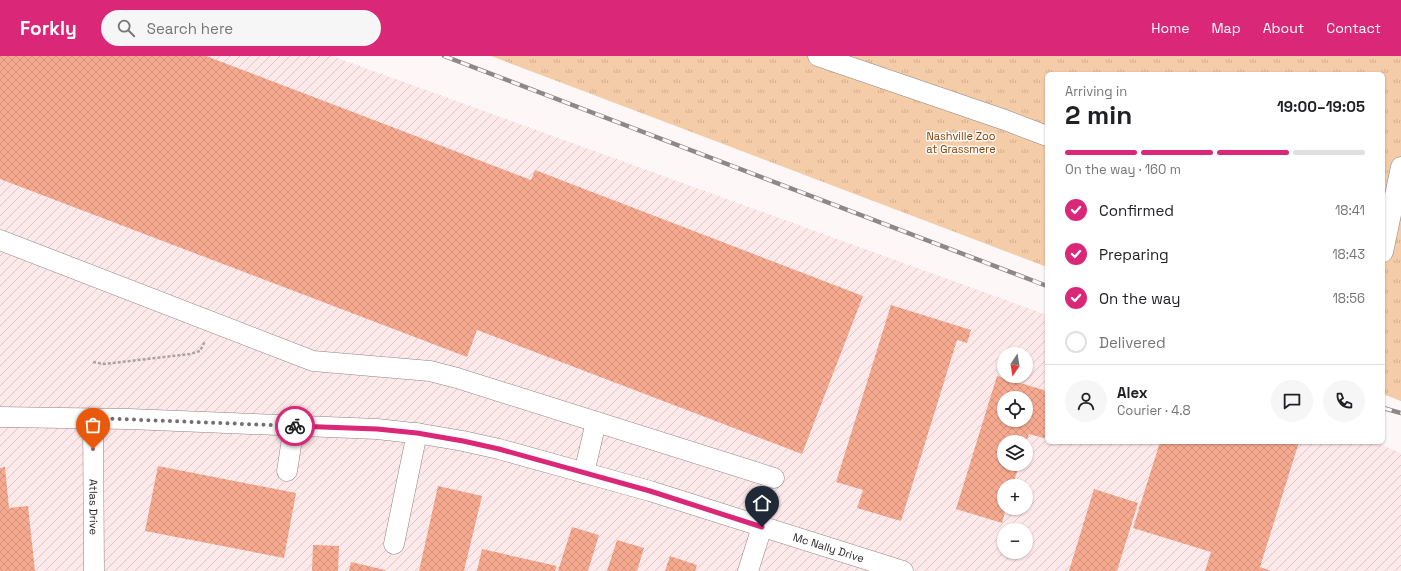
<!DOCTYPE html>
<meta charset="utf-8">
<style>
body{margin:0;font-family:"Space Grotesk",sans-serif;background:#f6f6f6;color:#202124;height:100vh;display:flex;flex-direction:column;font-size:15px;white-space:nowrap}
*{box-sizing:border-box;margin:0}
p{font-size:13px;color:#757577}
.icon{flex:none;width:22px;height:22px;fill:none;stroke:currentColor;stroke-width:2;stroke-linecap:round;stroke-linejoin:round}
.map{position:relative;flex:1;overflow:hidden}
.details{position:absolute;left:1045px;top:16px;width:340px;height:372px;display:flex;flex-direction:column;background:#fff;border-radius:6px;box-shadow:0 1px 3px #0004}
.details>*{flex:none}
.needle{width:26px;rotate:192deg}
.buttons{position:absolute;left:997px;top:291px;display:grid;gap:8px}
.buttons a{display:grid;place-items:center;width:36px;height:36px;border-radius:50%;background:#fff;box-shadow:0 1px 3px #0004;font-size:20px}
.pin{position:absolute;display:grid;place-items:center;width:34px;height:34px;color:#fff;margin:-41px -17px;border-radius:50% 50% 50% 0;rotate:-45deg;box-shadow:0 0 4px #0007}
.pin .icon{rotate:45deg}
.courier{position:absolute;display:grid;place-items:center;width:40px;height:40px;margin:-20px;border:3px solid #db2777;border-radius:50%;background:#fff;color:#222;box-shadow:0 1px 5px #0007}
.overview em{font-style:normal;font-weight:600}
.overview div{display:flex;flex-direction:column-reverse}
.overview{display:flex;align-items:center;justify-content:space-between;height:68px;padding:0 20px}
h1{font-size:26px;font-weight:600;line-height:30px}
.bar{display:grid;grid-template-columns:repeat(4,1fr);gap:6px 4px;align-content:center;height:48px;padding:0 20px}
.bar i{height:5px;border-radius:3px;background:#e0e0e0}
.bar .on{background:#db2777}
.bar p{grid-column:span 4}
.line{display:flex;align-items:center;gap:10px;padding:0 20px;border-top:1px solid #e0e0e0}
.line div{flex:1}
.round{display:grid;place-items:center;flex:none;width:42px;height:42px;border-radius:21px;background:#f6f6f6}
ol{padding:0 20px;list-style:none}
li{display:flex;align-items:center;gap:12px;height:44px}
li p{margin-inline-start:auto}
li .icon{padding:4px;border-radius:50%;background:#db2777;color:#fff;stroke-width:4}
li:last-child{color:#757577}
li i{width:22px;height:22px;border:2px solid #e0e0e0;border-radius:50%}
header{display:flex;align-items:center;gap:24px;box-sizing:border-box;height:56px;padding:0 20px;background:#db2777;color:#fff}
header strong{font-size:19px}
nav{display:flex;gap:22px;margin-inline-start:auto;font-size:14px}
.search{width:280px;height:36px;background:#f6f6f6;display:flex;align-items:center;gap:10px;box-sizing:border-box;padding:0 14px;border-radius:22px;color:#757577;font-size:15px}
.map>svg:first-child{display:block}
</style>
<header>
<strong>Forkly</strong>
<div class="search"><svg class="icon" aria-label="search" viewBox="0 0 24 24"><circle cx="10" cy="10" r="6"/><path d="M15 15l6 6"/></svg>Search here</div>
<nav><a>Home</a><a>Map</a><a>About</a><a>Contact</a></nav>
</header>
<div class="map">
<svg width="1401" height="515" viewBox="0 0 1401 515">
<defs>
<pattern id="industrial-furrows" width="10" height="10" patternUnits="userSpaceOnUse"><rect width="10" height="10" fill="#fee9ea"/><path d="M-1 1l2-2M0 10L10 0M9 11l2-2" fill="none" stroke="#dac8c9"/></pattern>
<pattern id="park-tufts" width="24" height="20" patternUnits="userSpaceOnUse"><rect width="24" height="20" fill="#f4cca7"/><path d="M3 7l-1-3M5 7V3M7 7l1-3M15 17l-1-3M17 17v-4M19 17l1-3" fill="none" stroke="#d1af90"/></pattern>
<pattern id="building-cross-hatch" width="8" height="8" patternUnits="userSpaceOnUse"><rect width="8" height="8" fill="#f5aa90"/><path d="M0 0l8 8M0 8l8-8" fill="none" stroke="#d2927c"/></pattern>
</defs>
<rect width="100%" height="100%" fill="#fef7f8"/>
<!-- industrial -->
<path fill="url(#industrial-furrows)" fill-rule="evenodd" d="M0,0H332L1047,259V386H1375L1401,397V515H0ZM1004,298H1026V320H1004ZM1004,342H1026V364H1004ZM1004,386H1026V408H1004ZM1004,430H1026V452H1004ZM1004,474H1026V496H1004Z"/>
<!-- park -->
<polygon fill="url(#park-tufts)" points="491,0 1401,0 1401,345 1383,338 1383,18 1047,18 1047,211"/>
<!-- building -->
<g fill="url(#building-cross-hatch)" fill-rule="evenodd">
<polygon points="0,0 206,0 531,124 535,114 863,240 802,398 477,274 467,301 0,123"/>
<polygon points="891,249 971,274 967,287 957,284 901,465 857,452 863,434 836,426"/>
<path d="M997,320L1047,335V383L1029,378L1026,386H1004V408H1019L1013,430H1004V452H1006L1002,467L956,453ZM1004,342H1026V364H1004Z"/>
<polygon points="1160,386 1299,386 1260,511 1271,515 1205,515 1211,496 1133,472"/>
<polygon points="158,410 296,437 284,502 145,475"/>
<polygon points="5,411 9,452 28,450 35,515 0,515 0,412"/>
<polygon points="438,430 482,440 464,515 419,515"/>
<polygon points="1094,433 1138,447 1117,515 1069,515"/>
<polygon points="572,471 599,479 588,515 558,515"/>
<polygon points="617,484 644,492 637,515 607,515"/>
<polygon points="313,489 339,490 338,515 312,515"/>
<polygon points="482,493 557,510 555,515 477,515"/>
<polygon points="670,500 697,509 695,515 665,515"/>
<polygon points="351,506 385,514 385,515 349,515"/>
</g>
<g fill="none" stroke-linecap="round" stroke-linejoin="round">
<!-- minor casing -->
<g stroke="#8f8585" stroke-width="21">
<g id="minor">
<polyline points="818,0 1005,64 1047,80"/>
<polyline points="0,184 313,305 430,315 457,322 774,422"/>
<polyline points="1383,196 1401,111"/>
<path id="s1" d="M0,361L129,363L377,373L422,378L463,385L499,393L650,435L903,515"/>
<path id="s2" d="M93,363L94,515"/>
<polyline points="287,415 294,370"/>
<polyline points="584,417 596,366"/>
<polyline points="394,488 417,377"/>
<polyline points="748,515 762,471"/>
</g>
</g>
<!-- path -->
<polyline stroke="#a9a3a4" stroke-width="2.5" stroke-dasharray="3 2" stroke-linecap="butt" points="93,306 104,308 190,298 200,295 205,285"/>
<!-- minor -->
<use href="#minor" stroke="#fff" stroke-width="20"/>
<!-- rail casing -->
<g stroke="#8e8989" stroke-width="4.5">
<g id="rail">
<polyline points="444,0 1047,230"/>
<polyline points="1383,352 1401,357"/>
</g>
</g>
<!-- rail -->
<use href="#rail" stroke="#fef7f8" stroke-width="3" stroke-dasharray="9" stroke-linecap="butt"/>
</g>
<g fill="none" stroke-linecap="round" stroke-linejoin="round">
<!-- done -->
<polyline stroke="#746f70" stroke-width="4" stroke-dasharray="0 7.2" points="93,393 93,362 295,370"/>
<!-- route -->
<polyline stroke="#db2777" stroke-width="5" points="295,370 377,373 417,377 463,385 499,393 650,435 762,471"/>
</g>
<g text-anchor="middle" stroke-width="3" stroke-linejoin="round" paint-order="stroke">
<!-- park labels -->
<g font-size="11" fill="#7d4905" stroke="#fef7f8">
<text x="961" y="84">Nashville Zoo<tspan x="961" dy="13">at Grassmere</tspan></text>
</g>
<!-- street labels -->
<g font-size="11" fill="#2a2626" stroke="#fef7f8">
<text dy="4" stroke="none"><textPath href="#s2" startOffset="88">Atlas Drive</textPath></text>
<text dy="4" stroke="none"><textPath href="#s1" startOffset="845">Mc Nally Drive</textPath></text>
</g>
</g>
</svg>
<div class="buttons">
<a><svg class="needle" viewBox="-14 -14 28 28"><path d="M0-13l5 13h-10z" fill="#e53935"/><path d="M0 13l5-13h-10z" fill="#757577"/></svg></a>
<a><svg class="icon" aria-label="locate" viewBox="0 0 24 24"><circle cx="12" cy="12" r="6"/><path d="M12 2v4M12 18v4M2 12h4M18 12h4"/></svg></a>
<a><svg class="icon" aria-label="layers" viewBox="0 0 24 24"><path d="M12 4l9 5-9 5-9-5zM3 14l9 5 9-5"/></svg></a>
<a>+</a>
<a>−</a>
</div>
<div class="pin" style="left:93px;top:393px;background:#ea580c"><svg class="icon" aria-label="bag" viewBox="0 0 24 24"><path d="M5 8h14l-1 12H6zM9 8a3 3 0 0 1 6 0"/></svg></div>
<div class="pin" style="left:762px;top:471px;background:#1f2937"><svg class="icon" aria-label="home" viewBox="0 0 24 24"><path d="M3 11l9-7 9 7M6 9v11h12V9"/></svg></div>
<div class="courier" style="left:295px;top:370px"><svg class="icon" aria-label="bike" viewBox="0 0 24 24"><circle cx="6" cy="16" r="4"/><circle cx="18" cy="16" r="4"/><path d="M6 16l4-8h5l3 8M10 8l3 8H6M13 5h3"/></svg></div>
<section class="details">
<div class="overview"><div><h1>2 min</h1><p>Arriving in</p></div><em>19:00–19:05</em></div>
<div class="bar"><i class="on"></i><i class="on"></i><i class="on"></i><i></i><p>On the way · 160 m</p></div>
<ol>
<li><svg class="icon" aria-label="check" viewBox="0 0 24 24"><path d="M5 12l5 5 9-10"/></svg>Confirmed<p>18:41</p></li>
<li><svg class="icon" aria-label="check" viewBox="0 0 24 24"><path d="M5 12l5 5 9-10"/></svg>Preparing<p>18:43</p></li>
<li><svg class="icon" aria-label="check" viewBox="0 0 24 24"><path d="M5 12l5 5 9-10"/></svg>On the way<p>18:56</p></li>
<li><i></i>Delivered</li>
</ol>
<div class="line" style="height:72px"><a class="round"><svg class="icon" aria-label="person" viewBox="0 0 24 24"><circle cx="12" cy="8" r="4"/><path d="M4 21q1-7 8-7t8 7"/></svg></a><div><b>Alex</b><p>Courier · 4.8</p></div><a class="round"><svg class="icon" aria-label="chat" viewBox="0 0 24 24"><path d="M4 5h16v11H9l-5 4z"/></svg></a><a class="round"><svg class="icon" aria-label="phone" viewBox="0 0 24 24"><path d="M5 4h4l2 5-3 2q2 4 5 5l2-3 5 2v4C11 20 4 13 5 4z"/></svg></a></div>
</section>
</div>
